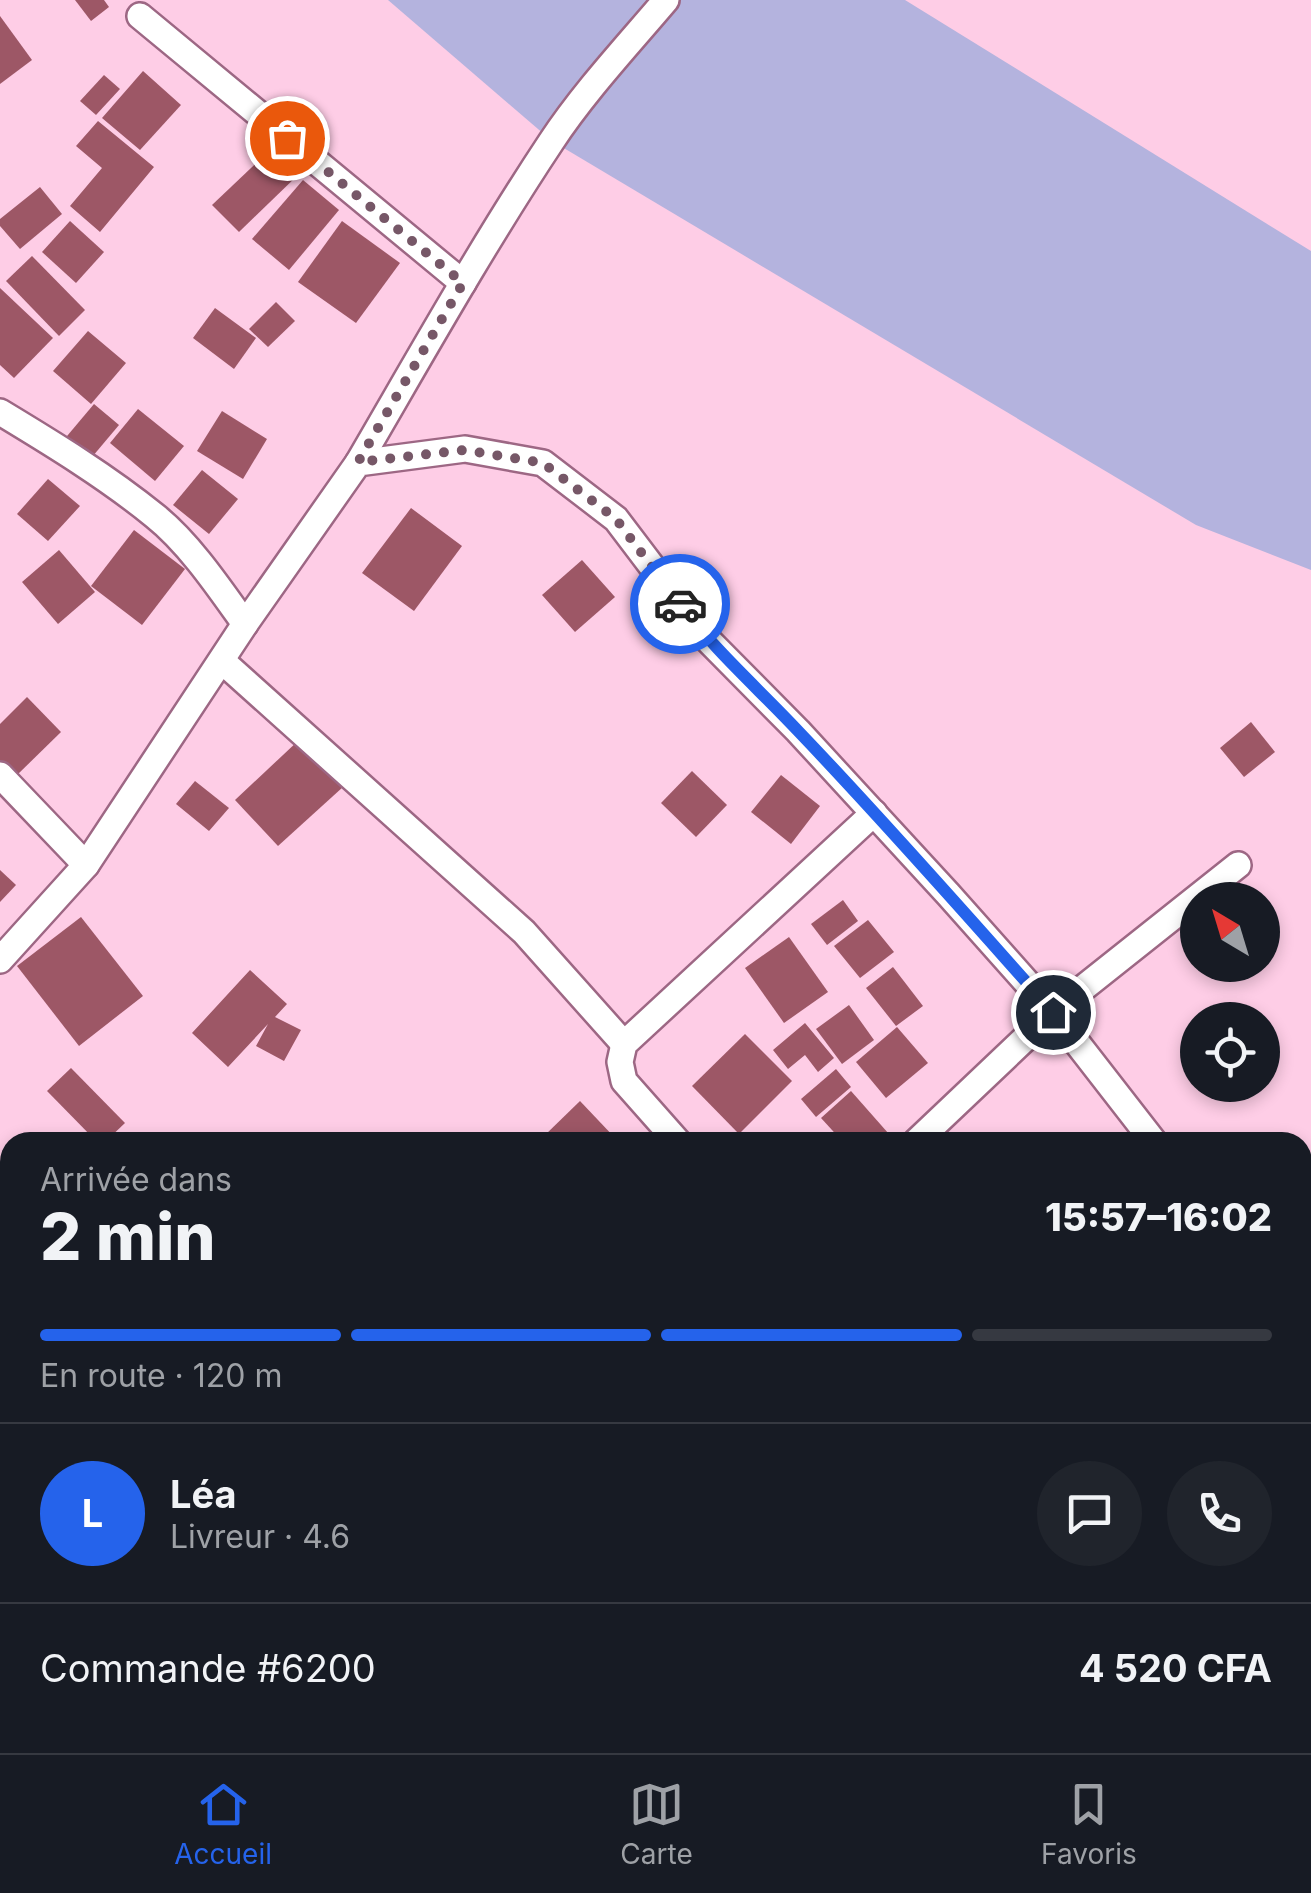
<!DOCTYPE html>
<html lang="fr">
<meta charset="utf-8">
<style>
body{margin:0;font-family:Inter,sans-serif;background:#20242c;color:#f1f3f6;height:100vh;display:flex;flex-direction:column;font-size:38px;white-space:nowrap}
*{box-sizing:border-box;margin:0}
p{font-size:32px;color:#9ea1a6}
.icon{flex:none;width:55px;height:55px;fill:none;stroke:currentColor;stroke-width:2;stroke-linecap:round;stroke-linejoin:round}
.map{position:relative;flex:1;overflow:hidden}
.sheet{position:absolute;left:0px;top:1132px;width:1312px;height:622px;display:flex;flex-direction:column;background:#171b24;border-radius:30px 30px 0 0;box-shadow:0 5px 15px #0003}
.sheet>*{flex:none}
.needle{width:65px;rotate:322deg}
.fabs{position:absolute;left:1180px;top:882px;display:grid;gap:20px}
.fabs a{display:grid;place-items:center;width:100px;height:100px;border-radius:50%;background:#171b24;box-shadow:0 5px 15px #0003;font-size:50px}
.pin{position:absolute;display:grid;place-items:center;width:85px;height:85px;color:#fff;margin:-42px;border:5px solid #fff;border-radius:50%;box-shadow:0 2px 10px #0007}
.courier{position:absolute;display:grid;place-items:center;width:100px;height:100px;margin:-50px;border:8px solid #2563eb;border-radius:50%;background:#fff;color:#222;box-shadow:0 2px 12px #0007}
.summary em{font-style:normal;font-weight:800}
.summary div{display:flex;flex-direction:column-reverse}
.summary{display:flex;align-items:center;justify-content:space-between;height:170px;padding:0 40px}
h1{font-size:65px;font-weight:800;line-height:75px}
.bar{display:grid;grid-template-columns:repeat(4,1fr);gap:15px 10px;align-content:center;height:120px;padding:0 40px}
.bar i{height:12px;border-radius:8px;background:#363941}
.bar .on{background:#2563eb}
.bar p{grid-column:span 4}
.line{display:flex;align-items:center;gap:25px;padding:0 40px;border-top:2px solid #363941}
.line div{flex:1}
.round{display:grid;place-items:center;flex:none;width:105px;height:105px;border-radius:52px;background:#20242c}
.tabs{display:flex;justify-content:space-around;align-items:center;height:140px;border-top:2px solid #363941;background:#171b24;font-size:28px;color:#9ea1a6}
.tabs a{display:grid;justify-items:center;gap:5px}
.tabs .on{color:#2563eb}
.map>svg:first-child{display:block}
</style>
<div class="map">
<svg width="1311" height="1753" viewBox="0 0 1311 1753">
<rect width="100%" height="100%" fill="#fecde6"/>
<!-- green -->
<polygon fill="#b4b3de" points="388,0 905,0 1311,251 1311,570 1196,525 552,141"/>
<!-- building -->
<g fill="#9d5766">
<polygon points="75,0 104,0 109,7 91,21"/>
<polygon points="0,16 32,60 0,84"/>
<polygon points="143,71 181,105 140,150 102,118"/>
<polygon points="104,75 120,89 96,115 80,101"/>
<polygon points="98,121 154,167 100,232 70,206 102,168 76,146"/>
<polygon points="274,146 299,174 239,232 212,205"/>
<polygon points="303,180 339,210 289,270 252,239"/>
<polygon points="40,187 62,214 20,249 0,226 0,219"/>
<polygon points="70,221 104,252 76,283 42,252"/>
<polygon points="342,221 400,263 356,323 298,282"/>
<polygon points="32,256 85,310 59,336 6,281"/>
<polygon points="0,288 53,338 14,378 0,365"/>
<polygon points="276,302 295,321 268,347 249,329"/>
<polygon points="215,308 256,338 234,369 193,338"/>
<polygon points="88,331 126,363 91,404 53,371"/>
<polygon points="94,404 119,425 87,463 62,442"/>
<polygon points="138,409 184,446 155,481 110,443"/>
<polygon points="222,411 267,439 243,479 197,451"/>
<polygon points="202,470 238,499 209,534 173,505"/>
<polygon points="48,479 80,506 48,541 17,514"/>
<polygon points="411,508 462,546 414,611 362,573"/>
<polygon points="134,530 185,569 142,625 91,586"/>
<polygon points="59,550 95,592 58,624 22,582"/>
<polygon points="582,560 615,597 575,632 542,595"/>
<polygon points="27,697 61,732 15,777 0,762 0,724"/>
<polygon points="1251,722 1275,752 1244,777 1220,748"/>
<polygon points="299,740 343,787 278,846 235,800"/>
<polygon points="692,771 727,805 696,837 661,803"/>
<polygon points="781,775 820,806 791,844 751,812"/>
<polygon points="195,781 229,808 209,831 176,804"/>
<polygon points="0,870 16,885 0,902"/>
<polygon points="843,900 858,921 827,945 811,924"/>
<polygon points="81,917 143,996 79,1046 17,966"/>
<polygon points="868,920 894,952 860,978 834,946"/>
<polygon points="789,937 828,992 784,1023 745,968"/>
<polygon points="893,967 923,1006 896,1026 866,988"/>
<polygon points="250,970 287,1004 275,1017 301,1030 284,1061 256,1046 268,1024 228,1067 192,1033"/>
<polygon points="849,1005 874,1040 842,1064 816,1029"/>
<polygon points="805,1023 834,1058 818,1072 805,1055 788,1069 773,1050"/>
<polygon points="897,1027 928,1063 886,1098 856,1062"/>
<polygon points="745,1034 792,1081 739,1134 692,1086"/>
<polygon points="71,1068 125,1123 105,1142 97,1142 47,1091"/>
<polygon points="836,1069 851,1087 816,1117 801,1099"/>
<polygon points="851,1091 896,1142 843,1142 821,1118"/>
<polygon points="580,1101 616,1139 613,1142 548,1142 543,1137"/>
<polygon points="789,1132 798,1142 776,1142"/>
<polygon points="10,1283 10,1336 0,1329 0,1297"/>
<polygon points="1302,1469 1311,1478 1311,1483 1302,1491"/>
<polygon points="10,1612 10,1633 0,1620"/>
<polygon points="10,1670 10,1745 73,1745 78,1751 75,1753 0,1753 0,1678"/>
<polygon points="1302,1686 1311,1690 1311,1718 1302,1736"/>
<polygon points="133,1745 161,1745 167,1753 122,1753"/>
<polygon points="883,1745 943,1745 949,1751 880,1753 877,1750"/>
<polygon points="1242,1745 1298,1745 1295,1753 1238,1753"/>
</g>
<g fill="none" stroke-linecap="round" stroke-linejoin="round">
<!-- minor casing -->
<g stroke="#9d6784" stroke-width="30">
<g id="minor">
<polyline points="140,16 463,283"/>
<path d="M0,412C53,444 107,477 155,516C189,543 220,589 245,624"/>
<path d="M358,463C421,355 482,246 551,142C584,92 627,46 666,0"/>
<polyline points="222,661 524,932 624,1044"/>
<polyline points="0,775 86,865"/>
<polyline points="0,960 86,865 245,624 358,463 465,449 543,463 616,519 707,639 798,731 948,894 1053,1012 1154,1142"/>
<polyline points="678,1142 624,1081 620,1062 624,1044 874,813"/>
<polyline points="916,1142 1053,1012 1238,865"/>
<polyline points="0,1524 10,1533"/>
<polyline points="1302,1591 1311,1581"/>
<polyline points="1302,1645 1311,1648"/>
<polyline points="302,1745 308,1753"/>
<polyline points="639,1745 648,1753"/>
<polyline points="104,1753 115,1745"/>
<polyline points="723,1753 729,1745"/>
</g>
</g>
<!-- minor -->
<use href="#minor" stroke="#fff" stroke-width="25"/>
</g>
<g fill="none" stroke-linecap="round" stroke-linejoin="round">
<!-- done -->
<polyline stroke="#765767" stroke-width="10" stroke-dasharray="0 18" points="287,138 463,283 358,462 465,450 543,463 616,519 680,604"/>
<!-- route -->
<path stroke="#2563eb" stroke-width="12" d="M680,604C717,653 759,689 800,733C887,824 970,919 1053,1012"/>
</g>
</svg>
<div class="fabs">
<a><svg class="needle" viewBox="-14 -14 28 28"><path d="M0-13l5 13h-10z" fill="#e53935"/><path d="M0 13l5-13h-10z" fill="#9ea1a6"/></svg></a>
<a><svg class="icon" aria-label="locate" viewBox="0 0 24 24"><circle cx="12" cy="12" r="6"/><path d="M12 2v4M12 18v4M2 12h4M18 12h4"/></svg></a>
</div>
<div class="pin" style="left:287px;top:138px;background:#ea580c"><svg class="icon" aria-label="bag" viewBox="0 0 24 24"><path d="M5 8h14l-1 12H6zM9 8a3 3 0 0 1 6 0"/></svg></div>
<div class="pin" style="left:1053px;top:1012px;background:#1f2937"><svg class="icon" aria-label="home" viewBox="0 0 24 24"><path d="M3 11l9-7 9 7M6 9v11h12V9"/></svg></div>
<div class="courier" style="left:680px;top:604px"><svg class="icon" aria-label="car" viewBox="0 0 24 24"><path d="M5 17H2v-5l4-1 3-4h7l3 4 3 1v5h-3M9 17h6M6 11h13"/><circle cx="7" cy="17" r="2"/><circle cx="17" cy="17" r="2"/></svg></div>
<section class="sheet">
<div class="summary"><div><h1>2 min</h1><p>Arrivée dans</p></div><em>15:57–16:02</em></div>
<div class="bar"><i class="on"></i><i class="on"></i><i class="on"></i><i></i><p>En route · 120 m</p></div>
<div class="line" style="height:180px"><b class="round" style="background:#2563eb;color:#fff">L</b><div><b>Léa</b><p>Livreur · 4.6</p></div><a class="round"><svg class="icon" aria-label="chat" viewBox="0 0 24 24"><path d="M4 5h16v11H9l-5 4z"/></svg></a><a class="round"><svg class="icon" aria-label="phone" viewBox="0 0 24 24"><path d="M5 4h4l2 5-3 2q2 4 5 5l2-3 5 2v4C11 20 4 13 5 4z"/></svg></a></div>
<div class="line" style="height:130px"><div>Commande #6200</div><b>4 520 CFA</b></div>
</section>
</div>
<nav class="tabs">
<a class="on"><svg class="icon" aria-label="home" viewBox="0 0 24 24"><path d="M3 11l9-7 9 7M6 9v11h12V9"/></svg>Accueil</a>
<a><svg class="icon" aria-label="map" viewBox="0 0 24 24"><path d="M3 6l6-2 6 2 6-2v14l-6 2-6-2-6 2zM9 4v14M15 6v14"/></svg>Carte</a>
<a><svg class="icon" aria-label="saved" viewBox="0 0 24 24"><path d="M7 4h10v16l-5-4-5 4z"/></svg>Favoris</a>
</nav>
